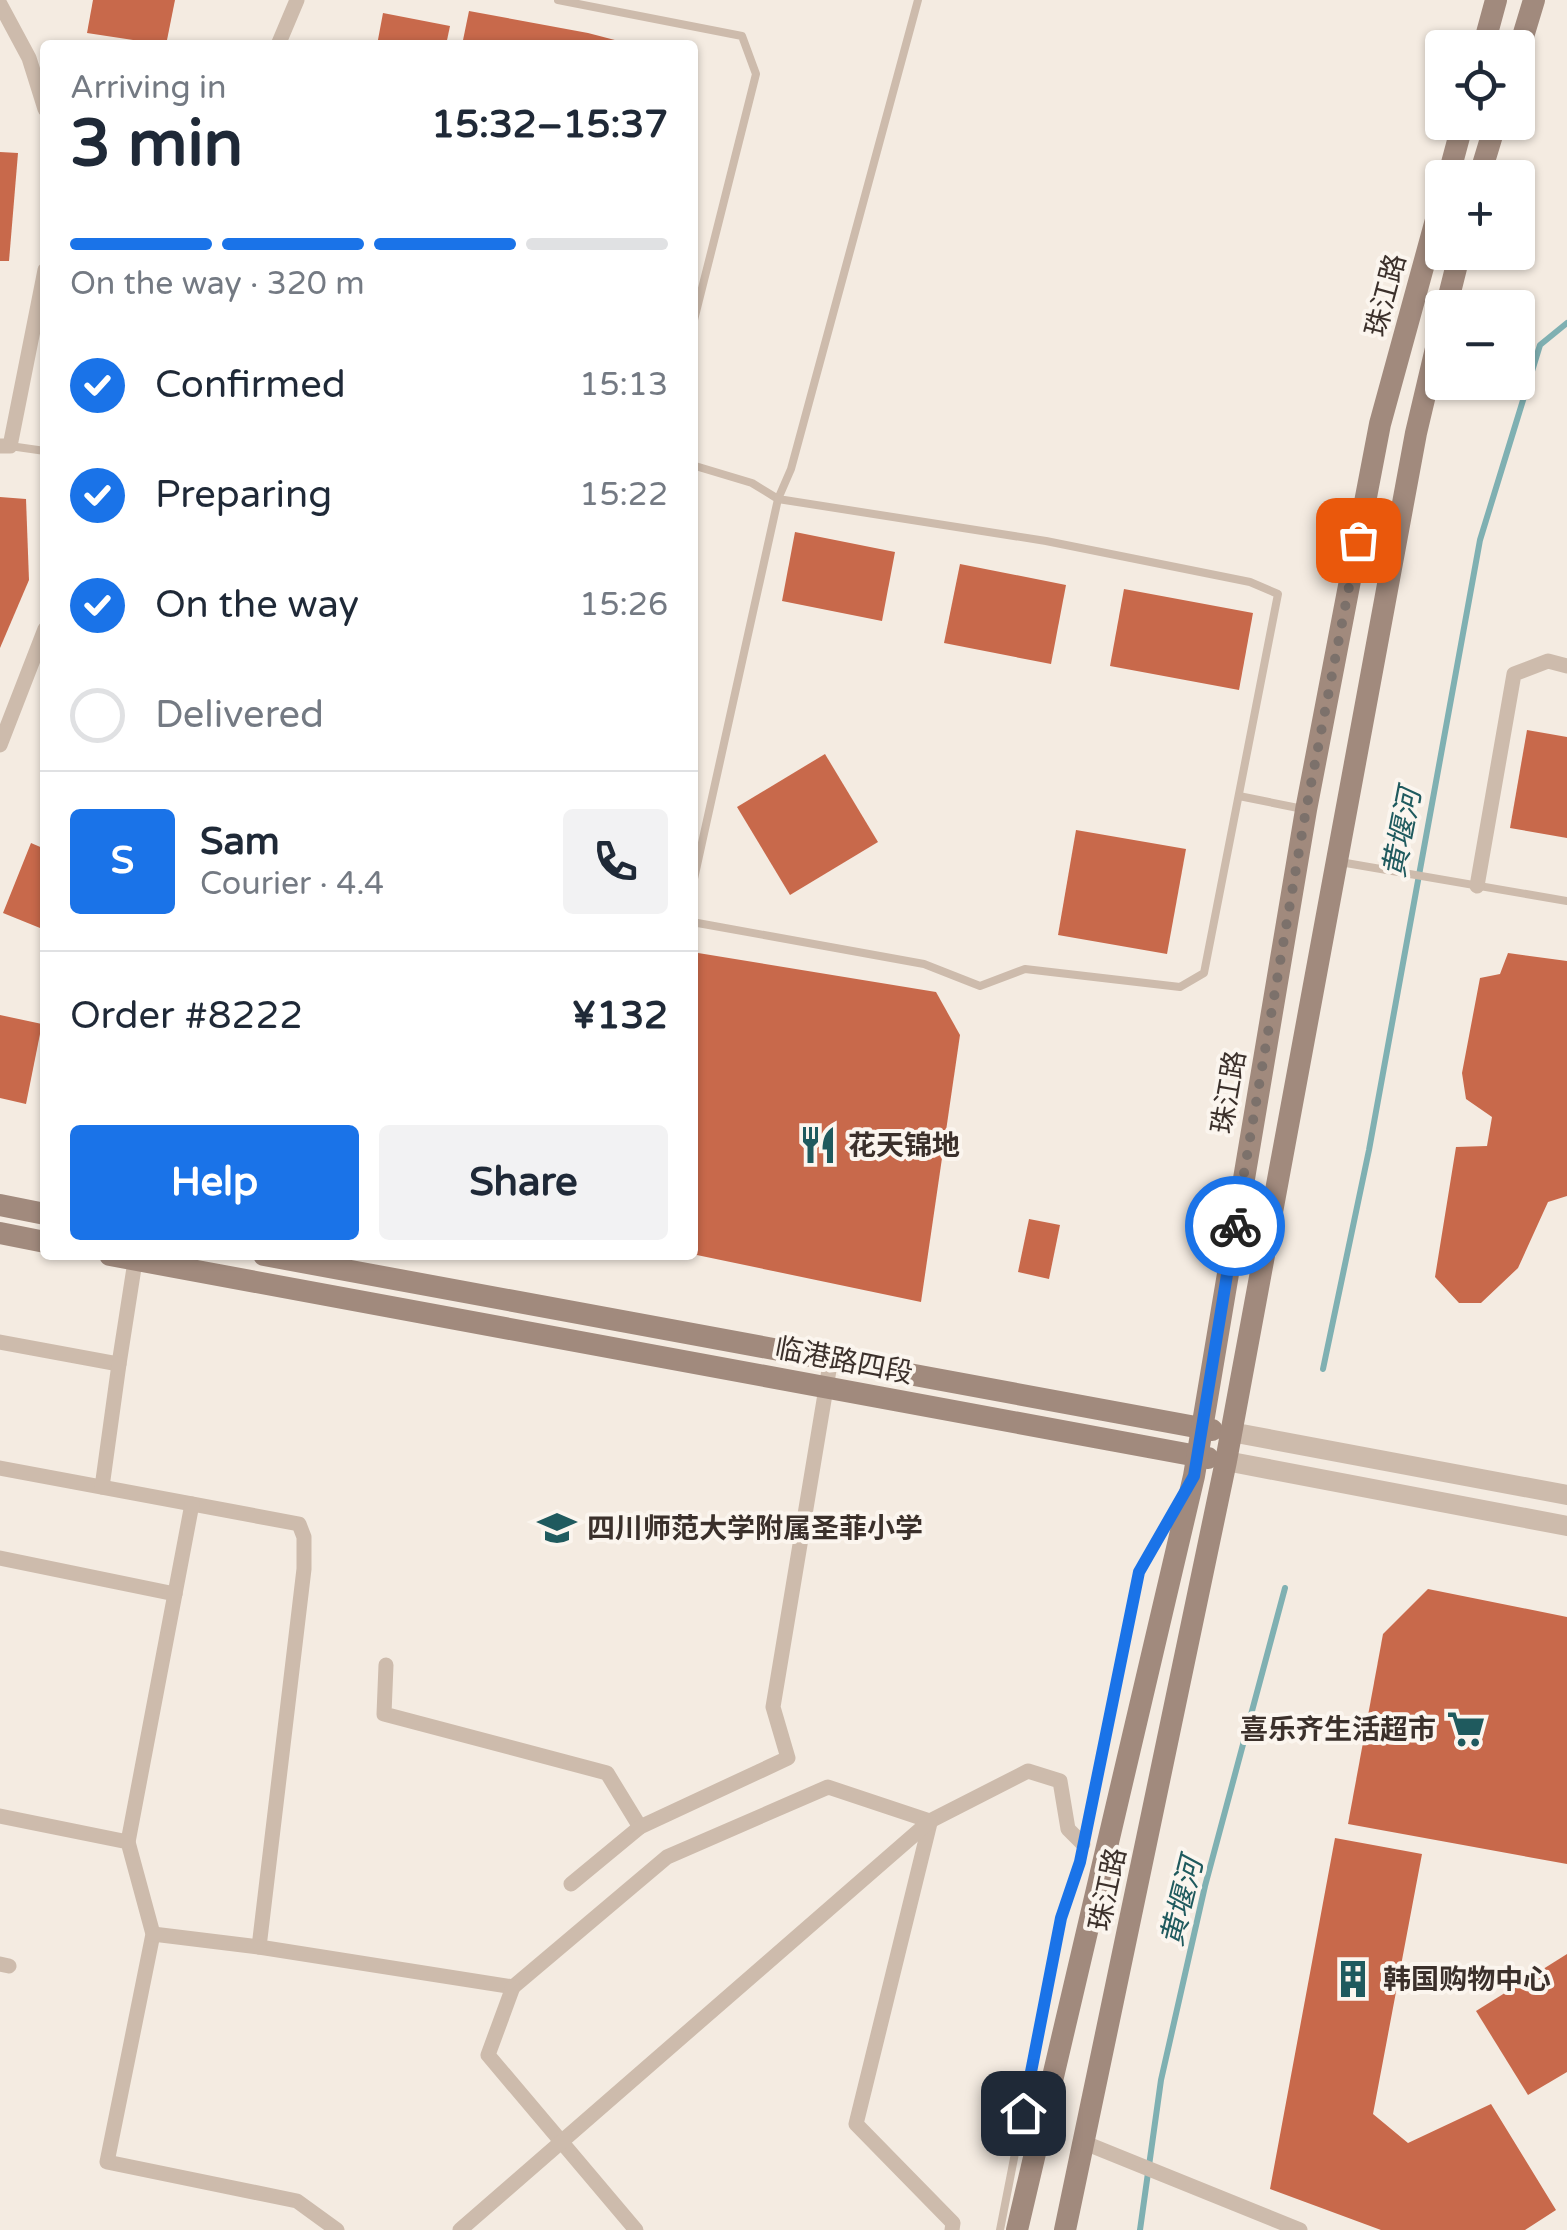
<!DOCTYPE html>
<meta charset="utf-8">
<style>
body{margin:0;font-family:"Varela Round","Noto Sans SC",sans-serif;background:#f2f2f3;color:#1f2937;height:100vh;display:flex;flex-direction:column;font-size:38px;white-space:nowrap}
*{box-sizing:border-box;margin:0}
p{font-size:32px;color:#747a83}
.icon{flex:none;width:55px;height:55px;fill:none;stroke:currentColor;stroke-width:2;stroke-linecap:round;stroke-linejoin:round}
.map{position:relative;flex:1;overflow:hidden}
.details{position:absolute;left:40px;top:40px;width:658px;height:1220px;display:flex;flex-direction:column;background:#fff;border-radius:10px;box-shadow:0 2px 8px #0004}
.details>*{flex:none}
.tools{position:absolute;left:1425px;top:30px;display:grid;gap:20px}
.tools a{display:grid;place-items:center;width:110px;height:110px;border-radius:10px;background:#fff;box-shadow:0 2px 8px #0004;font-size:50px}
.pin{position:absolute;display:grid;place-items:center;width:85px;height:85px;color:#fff;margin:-42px;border-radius:20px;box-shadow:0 5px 15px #0006}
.courier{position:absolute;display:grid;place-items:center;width:100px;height:100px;margin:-50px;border:8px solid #1a73e8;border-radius:50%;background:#fff;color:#222;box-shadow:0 2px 12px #0007}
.overview em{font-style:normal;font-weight:700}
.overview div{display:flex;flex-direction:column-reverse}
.overview{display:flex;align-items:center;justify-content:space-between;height:170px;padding:0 30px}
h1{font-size:65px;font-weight:700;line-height:75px}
.bar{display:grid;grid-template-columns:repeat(4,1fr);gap:15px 10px;align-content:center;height:120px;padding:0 30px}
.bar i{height:12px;border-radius:8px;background:#e0e1e3}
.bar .current{background:#1a73e8}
.bar p{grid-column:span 4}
.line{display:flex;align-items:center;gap:25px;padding:0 30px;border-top:2px solid #e0e1e3}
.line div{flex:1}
.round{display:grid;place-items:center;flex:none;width:105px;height:105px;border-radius:10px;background:#f2f2f3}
ol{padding:0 30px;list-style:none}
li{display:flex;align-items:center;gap:30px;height:110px}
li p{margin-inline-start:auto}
li .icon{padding:10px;border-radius:50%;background:#1a73e8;color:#fff;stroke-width:4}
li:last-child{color:#747a83}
li i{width:55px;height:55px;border:5px solid #e0e1e3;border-radius:50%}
.button{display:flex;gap:20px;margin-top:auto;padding:20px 30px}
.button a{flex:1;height:115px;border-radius:10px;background:#1a73e8;color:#fff;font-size:40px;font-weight:700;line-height:115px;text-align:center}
.button a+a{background:#f2f2f3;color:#1f2937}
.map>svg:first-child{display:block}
</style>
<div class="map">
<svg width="1567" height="2230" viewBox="0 0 1567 2230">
<rect width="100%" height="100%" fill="#f4ebe1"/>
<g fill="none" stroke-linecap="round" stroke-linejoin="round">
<!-- stream -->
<g stroke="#7fb0b2" stroke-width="6">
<polyline points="1323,1369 1369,1150 1480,540 1540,345 1567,323"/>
<polyline points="1140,2230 1161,2080 1205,1886 1285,1588"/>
</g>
</g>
<!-- building -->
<g fill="#c8694b">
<polygon points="93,0 175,0 166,45 87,33"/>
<polygon points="469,11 588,33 634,45 462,45"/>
<polygon points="383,13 450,26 446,45 377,45"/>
<polygon points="0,152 18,153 9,261 0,261"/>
<polygon points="0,497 26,499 29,580 0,648"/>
<polygon points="795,532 895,552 882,621 782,601"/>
<polygon points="960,564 1066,585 1051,664 944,643"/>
<polygon points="1124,589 1253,613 1239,690 1110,666"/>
<polygon points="1527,730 1567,737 1567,838 1510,828"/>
<polygon points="825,754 878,842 790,895 737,807"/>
<polygon points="1076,830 1186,849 1167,954 1058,935"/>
<polygon points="31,843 45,849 45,930 3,913"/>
<polygon points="692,952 936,992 960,1035 921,1302 692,1254"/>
<polygon points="1508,953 1567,961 1567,1196 1548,1202 1518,1268 1481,1303 1459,1303 1435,1277 1456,1147 1487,1146 1492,1117 1466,1099 1462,1073 1480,978 1500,974"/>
<polygon points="0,1015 42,1024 26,1104 0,1098"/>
<polygon points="1029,1219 1060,1225 1049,1279 1018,1272"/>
<polygon points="1428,1589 1567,1617 1567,1864 1348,1824 1383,1634"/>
<polygon points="1335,1838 1422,1854 1373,2114 1408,2143 1491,2104 1556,2210 1525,2230 1381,2230 1270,2189"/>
<polygon points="1567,1954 1567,2072 1528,2095 1476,2011"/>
</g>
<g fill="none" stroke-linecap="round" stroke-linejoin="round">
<!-- service -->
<g stroke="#cdbbac" stroke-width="8">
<polyline points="558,0 742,36 756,74 692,328"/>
<polyline points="10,446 45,451"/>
<polyline points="692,465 752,483 778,499 692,888"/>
<polyline points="1239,796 1303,809"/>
<polyline points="1340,862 1567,901"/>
<polyline points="692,922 924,964 980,986 1025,969 1180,987 1204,973 1278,594 1250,582 1046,541 778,499 791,469 918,0"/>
<polyline points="1000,2230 1061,1918 1080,1862 1139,1572 1179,1502"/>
</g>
<!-- minor -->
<g stroke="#cdbbac" stroke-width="15">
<polyline points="0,4 29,58 45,109"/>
<polyline points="278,45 297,0"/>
<polyline points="0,446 10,446 45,270"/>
<polyline points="0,745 45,629"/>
<polyline points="1477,886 1514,674 1548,661 1567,666"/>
<polyline points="0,1342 119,1364 136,1255"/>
<polyline points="0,1468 299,1524 304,1537 304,1569 259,1947 513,1987 667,1857 828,1787 930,1821 1028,1771 1060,1781 1068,1829 1083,1844"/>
<polyline points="102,1487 119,1364"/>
<polyline points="0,1558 175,1594"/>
<polyline points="386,1665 384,1714 607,1773 640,1827"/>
<polyline points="0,1816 128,1842 153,1934 107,2162 297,2201 337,2230"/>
<polyline points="930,1823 856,2124 953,2223 952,2230"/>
<polyline points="128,1842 192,1504"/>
<polyline points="571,1884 640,1827 788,1758 773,1707 831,1358"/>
<polyline points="153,1934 259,1947"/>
<polyline points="0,1964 9,1966"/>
<polyline points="513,1987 488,2055 636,2230"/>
<polyline points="1085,2143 1300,2230"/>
<polyline points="460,2230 930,1821"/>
</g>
<!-- tertiary -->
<g stroke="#cdbbac" stroke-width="20">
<polyline points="1231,1432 1567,1495"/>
<polyline points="1226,1461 1567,1526"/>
</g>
<!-- secondary -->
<g stroke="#a18a7d" stroke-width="22">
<polyline points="1483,48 1496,0"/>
<polyline points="1518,53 1534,0"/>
<polyline points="1448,178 1463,122"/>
<polyline points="1479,178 1496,122"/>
<polyline points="1446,308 1460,252"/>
<polyline points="0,1205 45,1214"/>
<polyline points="0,1233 45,1242"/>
<polyline points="110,1255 1208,1458"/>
<polyline points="264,1255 1212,1430"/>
<polyline points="1017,2230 1194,1476 1306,810 1380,424 1442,198"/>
<polyline points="1065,2230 1226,1461 1416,433 1442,323"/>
</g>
</g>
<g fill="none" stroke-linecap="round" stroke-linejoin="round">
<!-- done -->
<polyline stroke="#7c716b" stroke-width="10" stroke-dasharray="0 18" points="1235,1226 1306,810 1358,540"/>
<!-- route -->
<polyline stroke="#1a73e8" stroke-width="12" points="1023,2113 1061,1918 1080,1862 1139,1572 1194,1476 1235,1226"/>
</g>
<!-- icons -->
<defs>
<g id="restaurant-bare" transform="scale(3)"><path d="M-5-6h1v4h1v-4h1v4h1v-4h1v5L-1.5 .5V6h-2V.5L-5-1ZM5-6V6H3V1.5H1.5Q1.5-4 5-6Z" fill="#1f5a5e" stroke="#fbf5ee" stroke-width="2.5" paint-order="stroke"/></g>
<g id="school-bare" transform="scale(3)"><path d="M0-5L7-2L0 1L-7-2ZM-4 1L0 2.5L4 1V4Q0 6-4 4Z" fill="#1f5a5e" stroke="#fbf5ee" stroke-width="2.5" paint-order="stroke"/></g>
<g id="supermarket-bare" transform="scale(3)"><path d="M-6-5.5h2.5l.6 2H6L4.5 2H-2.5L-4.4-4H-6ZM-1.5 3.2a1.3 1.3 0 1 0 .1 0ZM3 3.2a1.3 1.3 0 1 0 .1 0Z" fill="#1f5a5e" stroke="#fbf5ee" stroke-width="2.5" paint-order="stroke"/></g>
<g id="building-bare" transform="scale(3)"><path d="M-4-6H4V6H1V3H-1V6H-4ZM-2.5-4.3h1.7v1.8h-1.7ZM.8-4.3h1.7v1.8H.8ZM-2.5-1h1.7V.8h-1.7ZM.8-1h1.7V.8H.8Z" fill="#1f5a5e" stroke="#fbf5ee" stroke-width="2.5" paint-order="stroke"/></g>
</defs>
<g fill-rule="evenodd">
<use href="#restaurant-bare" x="818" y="1145"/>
<use href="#school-bare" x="557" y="1528"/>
<use href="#supermarket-bare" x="1466" y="1729"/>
<use href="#building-bare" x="1353" y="1979"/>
</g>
<g text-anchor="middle" stroke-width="8" stroke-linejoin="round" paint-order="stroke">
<!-- street labels -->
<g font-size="28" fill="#3b302b" stroke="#fbf5ee">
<text transform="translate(1385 295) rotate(-75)" y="10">珠江路</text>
<text transform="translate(1228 1092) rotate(-80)" y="10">珠江路</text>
<text transform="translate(844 1360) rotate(11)" y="10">临港路四段</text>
<text transform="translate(1107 1889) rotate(-78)" y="10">珠江路</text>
</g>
<!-- poi labels -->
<g font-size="28" font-weight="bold" fill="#3b302b" stroke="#fbf5ee" text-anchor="start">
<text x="848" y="1155">花天锦地</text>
<text x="587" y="1538">四川师范大学附属圣菲小学</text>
<text x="1436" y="1739" text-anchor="end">喜乐齐生活超市</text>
<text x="1383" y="1989">韩国购物中心</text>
</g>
<!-- water labels -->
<g font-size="30" font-style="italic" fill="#1f5a5e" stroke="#fbf5ee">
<text transform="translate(1402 833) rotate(-79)" y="10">黄堰河</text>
<text transform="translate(1182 1902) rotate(-76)" y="10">黄堰河</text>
</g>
</g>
</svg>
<div class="tools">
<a><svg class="icon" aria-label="locate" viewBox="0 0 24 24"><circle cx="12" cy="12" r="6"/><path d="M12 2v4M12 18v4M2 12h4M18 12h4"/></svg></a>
<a>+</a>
<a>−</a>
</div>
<div class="pin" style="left:1358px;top:540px;background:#ea580c"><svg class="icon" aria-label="bag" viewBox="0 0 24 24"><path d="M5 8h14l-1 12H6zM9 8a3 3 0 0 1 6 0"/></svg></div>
<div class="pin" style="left:1023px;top:2113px;background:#1f2937"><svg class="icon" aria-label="home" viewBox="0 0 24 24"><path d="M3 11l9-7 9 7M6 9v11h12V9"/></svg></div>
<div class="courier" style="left:1235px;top:1226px"><svg class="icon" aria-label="bike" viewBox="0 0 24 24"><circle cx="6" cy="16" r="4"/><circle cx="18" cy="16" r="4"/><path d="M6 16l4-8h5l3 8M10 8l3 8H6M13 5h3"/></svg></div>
<section class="details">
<div class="overview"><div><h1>3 min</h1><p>Arriving in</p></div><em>15:32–15:37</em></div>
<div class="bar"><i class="current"></i><i class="current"></i><i class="current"></i><i></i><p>On the way · 320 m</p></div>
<ol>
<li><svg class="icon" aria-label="check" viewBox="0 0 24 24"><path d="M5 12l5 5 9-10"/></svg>Confirmed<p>15:13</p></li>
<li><svg class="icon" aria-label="check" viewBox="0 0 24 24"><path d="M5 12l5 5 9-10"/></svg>Preparing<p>15:22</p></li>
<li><svg class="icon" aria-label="check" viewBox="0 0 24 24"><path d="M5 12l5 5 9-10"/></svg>On the way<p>15:26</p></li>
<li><i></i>Delivered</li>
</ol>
<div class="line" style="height:180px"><b class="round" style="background:#1a73e8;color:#fff">S</b><div><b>Sam</b><p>Courier · 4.4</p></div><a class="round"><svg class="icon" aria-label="phone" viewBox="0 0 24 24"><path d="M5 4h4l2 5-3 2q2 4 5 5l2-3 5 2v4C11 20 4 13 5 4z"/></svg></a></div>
<div class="line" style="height:130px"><div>Order #8222</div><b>¥132</b></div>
<div class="button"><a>Help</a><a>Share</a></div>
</section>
</div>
